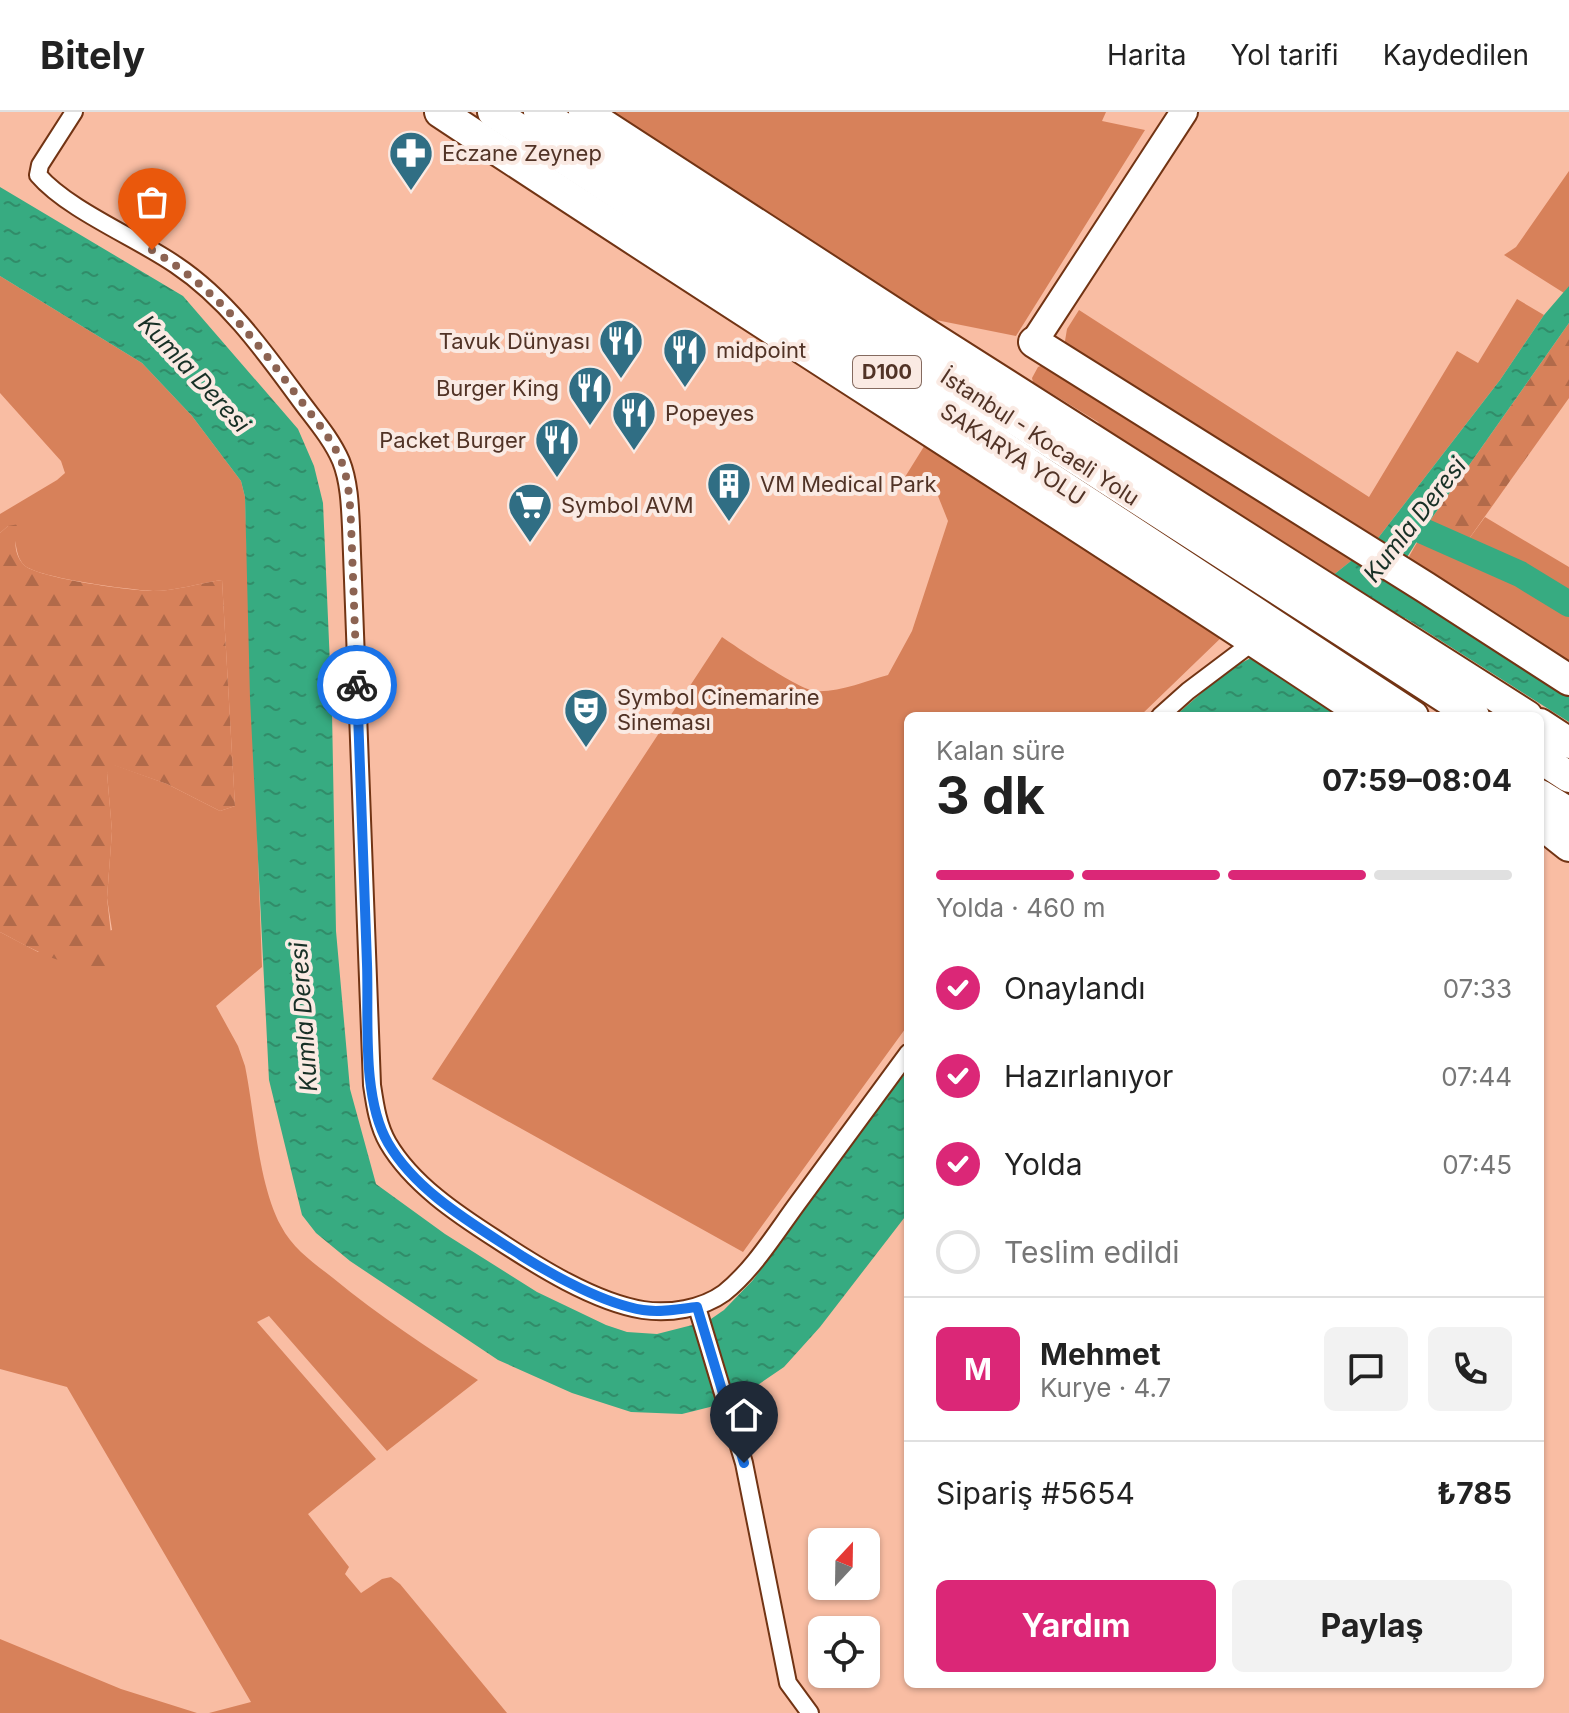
<!DOCTYPE html>
<html lang="tr">
<meta charset="utf-8">
<style>
body{margin:0;font-family:Inter,sans-serif;background:#f2f2f2;color:#222;height:100vh;display:flex;flex-direction:column;font-size:30px;white-space:nowrap}
*{box-sizing:border-box;margin:0}
p{font-size:26px;color:#767676}
.icon{flex:none;width:44px;height:44px;fill:none;stroke:currentColor;stroke-width:2;stroke-linecap:round;stroke-linejoin:round}
.map{position:relative;flex:1;overflow:hidden}
.drawer{position:absolute;left:904px;top:600px;width:640px;height:976px;display:flex;flex-direction:column;background:#fff;border-radius:12px;box-shadow:0 2px 6px #0004}
.drawer>*{flex:none}
.needle{width:52px;rotate:22deg}
.fabs{position:absolute;left:808px;top:1416px;display:grid;gap:16px}
.fabs a{display:grid;place-items:center;width:72px;height:72px;border-radius:12px;background:#fff;box-shadow:0 2px 6px #0004;font-size:40px}
.pin{position:absolute;display:grid;place-items:center;width:68px;height:68px;color:#fff;margin:-82px -34px;border-radius:50% 50% 50% 0;rotate:-45deg;box-shadow:0 0 8px #0007}
.pin .icon{rotate:45deg}
.courier{position:absolute;display:grid;place-items:center;width:80px;height:80px;margin:-40px;border:6px solid #1a73e8;border-radius:50%;background:#fff;color:#222;box-shadow:0 2px 10px #0007}
.summary em{font-style:normal;font-weight:700}
.summary div{display:flex;flex-direction:column-reverse}
.summary{display:flex;align-items:center;justify-content:space-between;height:136px;padding:0 32px}
h1{font-size:52px;font-weight:700;line-height:60px}
.bar{display:grid;grid-template-columns:repeat(4,1fr);gap:12px 8px;align-content:center;height:96px;padding:0 32px}
.bar i{height:10px;border-radius:6px;background:#e0e0e0}
.bar .current{background:#db2777}
.bar p{grid-column:span 4}
.line{display:flex;align-items:center;gap:20px;padding:0 32px;border-top:2px solid #e0e0e0}
.line div{flex:1}
.round{display:grid;place-items:center;flex:none;width:84px;height:84px;border-radius:12px;background:#f2f2f2}
ol{padding:0 32px;list-style:none}
li{display:flex;align-items:center;gap:24px;height:88px}
li p{margin-inline-start:auto}
li .icon{padding:8px;border-radius:50%;background:#db2777;color:#fff;stroke-width:4}
li:last-child{color:#767676}
li i{width:44px;height:44px;border:4px solid #e0e0e0;border-radius:50%}
.button{display:flex;gap:16px;margin-top:auto;padding:16px 32px}
.button a{flex:1;height:92px;border-radius:12px;background:#db2777;color:#fff;font-size:32px;font-weight:700;line-height:92px;text-align:center}
.button a+a{background:#f2f2f2;color:#222}
header{display:flex;align-items:center;gap:48px;box-sizing:border-box;height:112px;padding:0 40px;background:#fff;border-bottom:2px solid #e0e0e0}
header strong{font-size:38px}
nav{display:flex;gap:44px;margin-inline-start:auto;font-size:28px}
.map>svg:first-child{display:block}
</style>
<header>
<strong>Bitely</strong>
<nav><a>Harita</a><a>Yol tarifi</a><a>Kaydedilen</a></nav>
</header>
<div class="map">
<svg width="1569" height="1601" viewBox="0 0 1569 1601">
<defs>
<pattern id="forest-firs" width="22" height="20" patternUnits="userSpaceOnUse" patternTransform="scale(2)"><rect width="22" height="20" fill="#d7815a"/><path d="M5 1l3.5 6h-7zM16 11l3.5 6h-7z" fill="#b16a4a"/></pattern>
<pattern id="water-ripples" width="26" height="14" patternUnits="userSpaceOnUse" patternTransform="scale(2)"><rect width="26" height="14" fill="#37ab81"/><path d="M2 4q2-2 4 0t4 0M15 11q2-2 4 0t4 0" fill="none" stroke="#318c69"/></pattern>
</defs>
<rect width="100%" height="100%" fill="#f9bda3"/>
<!-- grass -->
<g fill="#d7815a">
<polygon points="603,0 1106,0 1102,9 1145,18 1016,224 921,205"/>
<polygon points="1569,59 1569,174 1564,181 1504,143 1516,135"/>
<path d="M0,164L142,251L192,304L241,369L245,385L262,855L216,894L238,934L245,954C255,1003 258,1071 281,1114C293,1137 314,1151 333,1166C379,1204 428,1236 478,1268L387,1339L269,1204L257,1210L376,1347L308,1402L349,1455L345,1462L361,1481L382,1467L391,1465L400,1472L507,1601H209L251,1590L67,1275L0,1257V820L38,840L112,818L107,786L112,719L107,661L109,651L167,672L220,699L235,694L222,468C200,471 175,479 153,479C132,478 37,466 24,453C13,441 19,426 8,414L0,421V402L57,368L65,361L61,349L0,281Z"/>
<polygon points="1517,187 1544,203 1500,268 1375,430 1064,235 1067,217 1079,198 1369,385 1457,239 1478,251"/>
<polygon points="1043,253 1058,258 1360,442 1332,464 1110,327 1098,310 1033,270 1032,266 1038,255"/>
<path d="M928,328L1226,521L1140,604H908V913L743,1140L432,967L722,525C738,536 798,577 814,579C838,581 866,569 888,563L912,519L948,409L938,384L905,365Z"/>
<polygon points="1485,405 1569,455 1569,553 1407,448 1427,413 1444,425 1466,431"/>
<polygon points="0,1527 121,1577 197,1601 0,1601"/>
</g>
<!-- forest -->
<g fill="url(#forest-firs)">
<polygon points="1569,211 1569,286 1466,431 1444,425 1427,413"/>
<path d="M19,412C14,426 13,442 24,453C37,466 132,479 153,479C175,479 200,471 222,468L235,694L220,699L167,672L113,653L107,661L112,719L107,786L114,849L106,858C65,856 36,839 0,820V421L8,414Z"/>
</g>
<!-- water -->
<g fill="url(#water-ripples)">
<polygon points="0,75 183,184 298,317 314,354 323,391 332,599 336,819 350,977 376,1072 445,1122 537,1180 606,1213 627,1220 657,1222 708,1209 724,1198 753,1168 908,951 908,1101 820,1215 784,1255 746,1281 710,1295 682,1302 631,1300 572,1281 498,1248 350,1149 316,1121 302,1103 269,968 250,586 245,385 241,369 192,304 142,251 0,164"/>
<polygon points="1569,174 1569,211 1427,413 1391,471 1569,582 1569,610 1405,506 1358,569 1348,591 1324,604 1175,604 1229,557 1267,538 1332,464 1375,430 1500,268 1544,203"/>
</g>
<g fill="none" stroke-linecap="round" stroke-linejoin="round">
<!-- river -->
<polyline stroke="#37ab81" stroke-width="26" points="1414,415 1520,462 1569,492"/>
<!-- street casing -->
<g stroke="#723414" stroke-width="20">
<g id="street">
<path d="M74,0L40,53L38,63C68,98 137,126 176,153C227,187 264,239 300,288C314,307 331,326 341,349C349,369 350,393 351,415L372,973C375,993 378,1014 388,1031C412,1072 457,1102 496,1127C537,1154 594,1190 643,1198C669,1202 702,1197 724,1181C753,1158 775,1122 797,1092C834,1042 871,991 908,941"/>
<polyline points="1160,604 1188,579 1253,530"/>
<polyline points="697,1195 744,1351 788,1571 810,1601"/>
</g>
</g>
<!-- primary casing -->
<g stroke="#723414" stroke-width="30">
<polyline id="primary" points="1034,230 1184,0"/>
</g>
<!-- highway casing -->
<g stroke="#723414" stroke-width="34">
<g id="highway">
<path d="M440,0C747,204 1060,399 1367,604"/>
<polyline points="493,0 1413,604"/>
<polyline points="539,0 1474,604"/>
<polyline points="584,0 917,216 1527,604"/>
<polyline points="1034,230 1425,475 1569,568"/>
<polyline points="1540,612 1569,631"/>
<polyline points="1540,646 1569,665"/>
<polyline points="1540,683 1569,701"/>
<polyline points="1540,711 1569,734"/>
</g>
</g>
<!-- street -->
<use href="#street" stroke="#fff" stroke-width="16"/>
<!-- primary -->
<use href="#primary" stroke="#fff" stroke-width="26"/>
<!-- highway -->
<use href="#highway" stroke="#fff" stroke-width="30"/>
</g>
<g fill="none" stroke-linecap="round" stroke-linejoin="round">
<!-- done -->
<path stroke="#8c6352" stroke-width="8" stroke-dasharray="0 14.4" d="M152,138C216,176 257,230 301,289C316,309 333,328 342,351C349,370 350,391 351,411L357,573"/>
<!-- route -->
<path stroke="#1a73e8" stroke-width="10" d="M357,573C360,666 363,759 367,852C369,904 361,985 388,1031C417,1081 475,1113 522,1144C554,1164 605,1192 643,1198C661,1201 679,1197 697,1195L744,1351"/>
</g>
<!-- icons -->
<defs>
<g id="pharmacy-pin" transform="scale(2.3)"><path d="M0 17L-7.5 6A9.5 9.5 0 1 1 7.5 6Z" fill="#306e84" stroke="#faeae3"/><path d="M-2-6h4v4h4v4h-4v4h-4v-4h-4v-4h4Z" fill="#fff"/></g>
<g id="restaurant-pin" transform="scale(2.3)"><path d="M0 17L-7.5 6A9.5 9.5 0 1 1 7.5 6Z" fill="#306e84" stroke="#faeae3"/><path d="M-5-6h1v4h1v-4h1v4h1v-4h1v5L-1.5 .5V6h-2V.5L-5-1ZM5-6V6H3V1.5H1.5Q1.5-4 5-6Z" fill="#fff"/></g>
<g id="building-pin" transform="scale(2.3)"><path d="M0 17L-7.5 6A9.5 9.5 0 1 1 7.5 6Z" fill="#306e84" stroke="#faeae3"/><path d="M-4-6H4V6H1V3H-1V6H-4ZM-2.5-4.3h1.7v1.8h-1.7ZM.8-4.3h1.7v1.8H.8ZM-2.5-1h1.7V.8h-1.7ZM.8-1h1.7V.8H.8Z" fill="#fff"/></g>
<g id="supermarket-pin" transform="scale(2.3)"><path d="M0 17L-7.5 6A9.5 9.5 0 1 1 7.5 6Z" fill="#306e84" stroke="#faeae3"/><path d="M-6-5.5h2.5l.6 2H6L4.5 2H-2.5L-4.4-4H-6ZM-1.5 3.2a1.3 1.3 0 1 0 .1 0ZM3 3.2a1.3 1.3 0 1 0 .1 0Z" fill="#fff"/></g>
<g id="theatre-pin" transform="scale(2.3)"><path d="M0 17L-7.5 6A9.5 9.5 0 1 1 7.5 6Z" fill="#306e84" stroke="#faeae3"/><path d="M-5-5.5Q0-4 5-5.5V0Q5 5 0 6Q-5 5-5 0ZM-3.3-2.5H-1v1.5H-3.3ZM1-2.5H3.3v1.5H1ZM-2.8 1Q0 5.5 2.8 1Z" fill="#fff"/></g>
</defs>
<g fill-rule="evenodd">
<use href="#pharmacy-pin" x="411" y="41"/>
<use href="#restaurant-pin" x="621" y="229"/>
<use href="#restaurant-pin" x="685" y="238"/>
<use href="#restaurant-pin" x="590" y="276"/>
<use href="#restaurant-pin" x="634" y="301"/>
<use href="#restaurant-pin" x="557" y="328"/>
<use href="#building-pin" x="729" y="372"/>
<use href="#supermarket-pin" x="530" y="393"/>
<use href="#theatre-pin" x="586" y="598"/>
</g>
<g text-anchor="middle" stroke-width="8" stroke-linejoin="round" paint-order="stroke">
<!-- shield labels -->
<rect fill="#faeae3" stroke="#846a5f" stroke-width="2" x="853" y="244" width="68" height="32" rx="6"/>
<g font-size="20" font-weight="bold" fill="#513326">
<text x="887" y="267">D100</text>
</g>
<!-- poi labels -->
<g font-size="22" fill="#513326" stroke="#faeae3" text-anchor="start">
<text x="442" y="49">Eczane Zeynep</text>
<text x="590" y="237" text-anchor="end">Tavuk Dünyası</text>
<text x="716" y="246">midpoint</text>
<text x="559" y="284" text-anchor="end">Burger King</text>
<text x="665" y="309">Popeyes</text>
<text x="526" y="336" text-anchor="end">Packet Burger</text>
<text x="760" y="380">VM Medical Park</text>
<text x="561" y="401">Symbol AVM</text>
<text x="617" y="593">Symbol Cinemarine<tspan x="617" dy="25">Sineması</tspan></text>
</g>
<!-- street labels -->
<g font-size="22" fill="#513326" stroke="#faeae3">
<text transform="translate(1040 325) rotate(33)" y="8">İstanbul - Kocaeli Yolu</text>
<text transform="translate(1013 342) rotate(33)" y="8">SAKARYA YOLU</text>
</g>
<!-- water labels -->
<g font-size="24" font-style="italic" fill="#183026" stroke="#faeae3">
<text transform="translate(194 262) rotate(47)" y="8">Kumla Deresi</text>
<text transform="translate(1415 408) rotate(-52)" y="8">Kumla Deresi</text>
<text transform="translate(304 905) rotate(-94)" y="8">Kumla Deresi</text>
</g>
</g>
</svg>
<div class="fabs">
<a><svg class="needle" viewBox="-14 -14 28 28"><path d="M0-13l5 13h-10z" fill="#e53935"/><path d="M0 13l5-13h-10z" fill="#767676"/></svg></a>
<a><svg class="icon" aria-label="locate" viewBox="0 0 24 24"><circle cx="12" cy="12" r="6"/><path d="M12 2v4M12 18v4M2 12h4M18 12h4"/></svg></a>
</div>
<div class="pin" style="left:152px;top:138px;background:#ea580c"><svg class="icon" aria-label="bag" viewBox="0 0 24 24"><path d="M5 8h14l-1 12H6zM9 8a3 3 0 0 1 6 0"/></svg></div>
<div class="pin" style="left:744px;top:1351px;background:#1f2937"><svg class="icon" aria-label="home" viewBox="0 0 24 24"><path d="M3 11l9-7 9 7M6 9v11h12V9"/></svg></div>
<div class="courier" style="left:357px;top:573px"><svg class="icon" aria-label="bike" viewBox="0 0 24 24"><circle cx="6" cy="16" r="4"/><circle cx="18" cy="16" r="4"/><path d="M6 16l4-8h5l3 8M10 8l3 8H6M13 5h3"/></svg></div>
<section class="drawer">
<div class="summary"><div><h1>3 dk</h1><p>Kalan süre</p></div><em>07:59–08:04</em></div>
<div class="bar"><i class="current"></i><i class="current"></i><i class="current"></i><i></i><p>Yolda · 460 m</p></div>
<ol>
<li><svg class="icon" aria-label="check" viewBox="0 0 24 24"><path d="M5 12l5 5 9-10"/></svg>Onaylandı<p>07:33</p></li>
<li><svg class="icon" aria-label="check" viewBox="0 0 24 24"><path d="M5 12l5 5 9-10"/></svg>Hazırlanıyor<p>07:44</p></li>
<li><svg class="icon" aria-label="check" viewBox="0 0 24 24"><path d="M5 12l5 5 9-10"/></svg>Yolda<p>07:45</p></li>
<li><i></i>Teslim edildi</li>
</ol>
<div class="line" style="height:144px"><b class="round" style="background:#db2777;color:#fff">M</b><div><b>Mehmet</b><p>Kurye · 4.7</p></div><a class="round"><svg class="icon" aria-label="chat" viewBox="0 0 24 24"><path d="M4 5h16v11H9l-5 4z"/></svg></a><a class="round"><svg class="icon" aria-label="phone" viewBox="0 0 24 24"><path d="M5 4h4l2 5-3 2q2 4 5 5l2-3 5 2v4C11 20 4 13 5 4z"/></svg></a></div>
<div class="line" style="height:104px"><div>Sipariş #5654</div><b>₺785</b></div>
<div class="button"><a>Yardım</a><a>Paylaş</a></div>
</section>
</div>
